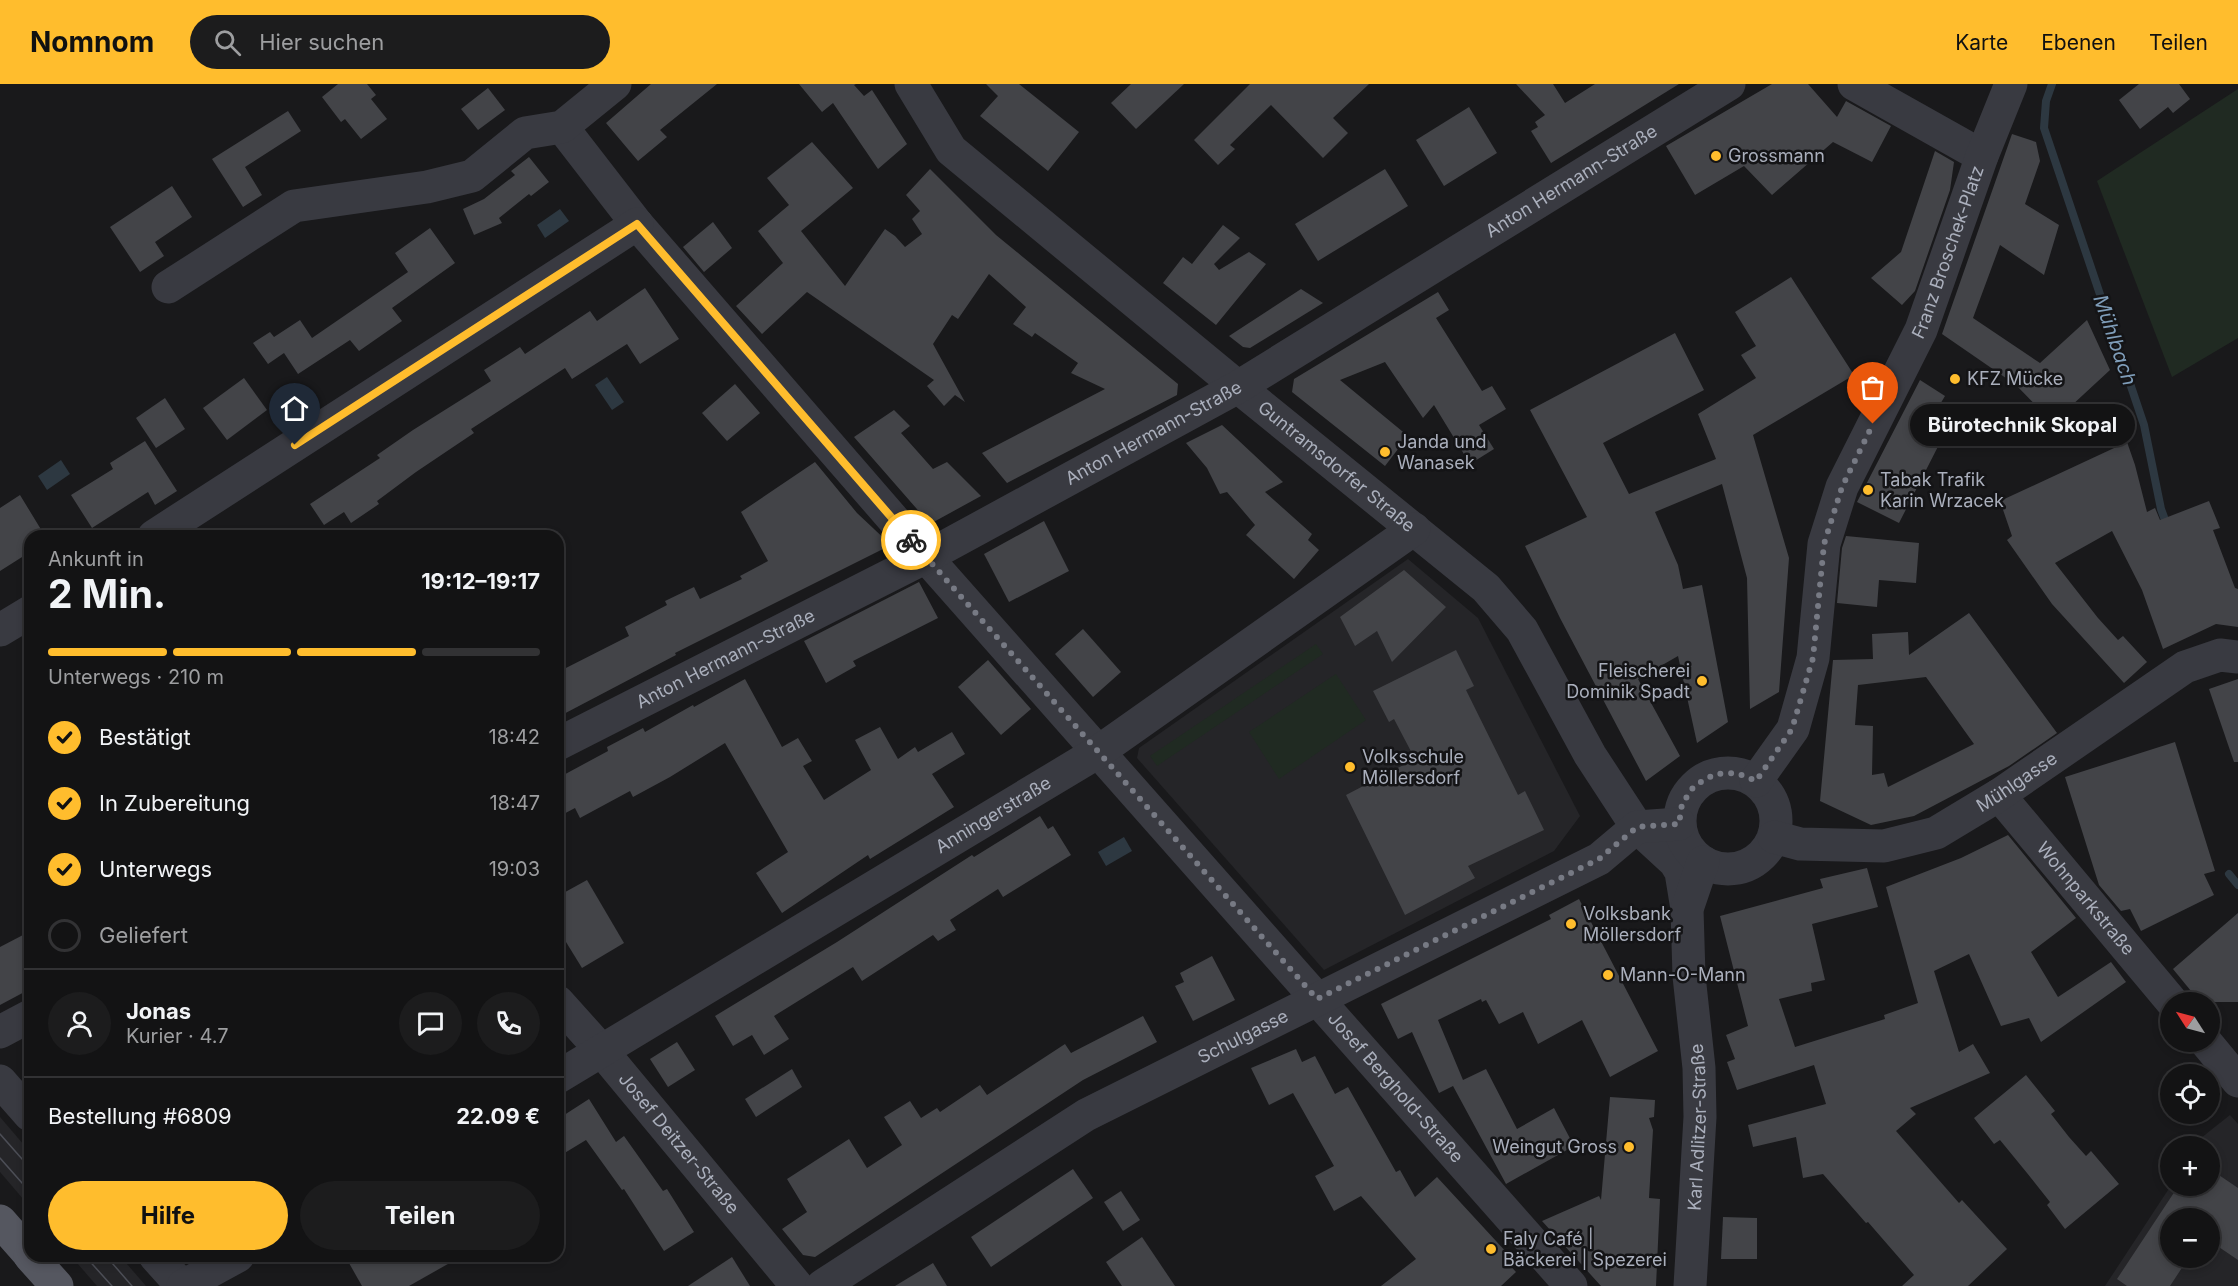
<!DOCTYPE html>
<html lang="de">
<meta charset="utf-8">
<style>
body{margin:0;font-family:Inter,sans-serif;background:#1c1c1d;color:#f1f3f6;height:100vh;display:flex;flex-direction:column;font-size:22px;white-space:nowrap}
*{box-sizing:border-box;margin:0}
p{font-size:20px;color:#9d9ea0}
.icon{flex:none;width:33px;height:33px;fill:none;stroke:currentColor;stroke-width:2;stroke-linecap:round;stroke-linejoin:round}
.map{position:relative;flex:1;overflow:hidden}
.side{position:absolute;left:24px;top:446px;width:540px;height:732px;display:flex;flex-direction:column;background:#131314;border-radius:18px;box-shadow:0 3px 9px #0003,0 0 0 2px #323234}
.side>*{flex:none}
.needle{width:39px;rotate:306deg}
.tools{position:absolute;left:2160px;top:908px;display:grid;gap:12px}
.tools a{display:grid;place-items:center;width:60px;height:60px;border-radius:50%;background:#131314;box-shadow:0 3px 9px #0003,0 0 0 2px #323234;font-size:30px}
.pin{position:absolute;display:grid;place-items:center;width:51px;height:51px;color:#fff;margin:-62px -26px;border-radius:50% 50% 50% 0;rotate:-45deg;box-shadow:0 0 6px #0007}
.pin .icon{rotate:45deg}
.courier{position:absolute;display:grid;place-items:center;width:60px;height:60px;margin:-30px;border:4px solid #ffbd2d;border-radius:50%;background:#fff;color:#222;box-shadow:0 2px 8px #0007}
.bubble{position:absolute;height:42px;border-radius:21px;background:#131314;box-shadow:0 3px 9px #0003,0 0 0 2px #323234;font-size:20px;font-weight:700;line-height:42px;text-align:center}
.summary em{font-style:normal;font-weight:700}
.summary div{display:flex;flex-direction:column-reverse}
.summary{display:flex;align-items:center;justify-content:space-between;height:102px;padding:0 24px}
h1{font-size:39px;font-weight:700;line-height:45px}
.bar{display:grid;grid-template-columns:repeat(4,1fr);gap:9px 6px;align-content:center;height:72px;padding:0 24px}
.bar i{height:8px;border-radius:4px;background:#323234}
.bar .on{background:#ffbd2d}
.bar p{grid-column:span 4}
.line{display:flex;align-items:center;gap:15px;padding:0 24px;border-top:2px solid #323234}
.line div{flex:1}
.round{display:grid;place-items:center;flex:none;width:63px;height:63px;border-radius:32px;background:#1c1c1d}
ol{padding:0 24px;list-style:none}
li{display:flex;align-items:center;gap:18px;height:66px}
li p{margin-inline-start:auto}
li .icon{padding:6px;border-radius:50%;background:#ffbd2d;color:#111;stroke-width:4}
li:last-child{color:#9d9ea0}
li i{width:33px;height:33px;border:3px solid #323234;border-radius:50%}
.primary-button{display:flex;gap:12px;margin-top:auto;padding:12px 24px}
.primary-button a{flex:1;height:69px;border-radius:36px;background:#ffbd2d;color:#111;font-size:24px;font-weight:700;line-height:69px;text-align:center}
.primary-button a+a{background:#1c1c1d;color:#f1f3f6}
header{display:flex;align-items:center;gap:36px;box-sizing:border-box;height:84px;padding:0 30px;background:#ffbd2d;color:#111}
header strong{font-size:28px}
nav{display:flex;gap:33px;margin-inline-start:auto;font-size:21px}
.search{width:420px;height:54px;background:#1c1c1d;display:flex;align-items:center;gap:15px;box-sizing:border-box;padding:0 21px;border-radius:33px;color:#9d9ea0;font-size:22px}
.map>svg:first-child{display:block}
</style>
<header>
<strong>Nomnom</strong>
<div class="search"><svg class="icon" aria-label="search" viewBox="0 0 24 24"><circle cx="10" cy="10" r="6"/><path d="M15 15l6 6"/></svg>Hier suchen</div>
<nav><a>Karte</a><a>Ebenen</a><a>Teilen</a></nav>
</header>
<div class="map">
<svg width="2238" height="1202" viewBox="0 0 2238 1202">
<rect width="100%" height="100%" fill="#19191b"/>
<!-- built -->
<g fill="#252528" fill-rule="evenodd">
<polygon points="1408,475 1478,534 1580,732 1554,767 1324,886 1137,674 1139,664"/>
<path d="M2230,1031L2238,1040V1202H2105L2170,1103L2162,1086L2170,1079V1101H2210V1062H2191ZM2170,1134H2210V1173H2170Z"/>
<polygon points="0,1033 30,1068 30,1123 0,1088"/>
<polygon points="71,1172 120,1172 146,1202 97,1202"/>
</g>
<!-- green -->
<g fill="#202a22">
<polygon points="2238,5 2238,254 2172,293 2097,97"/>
<polygon points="1316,560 1323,570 1157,682 1150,672"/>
<polygon points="1336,590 1366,636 1279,695 1249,648"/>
</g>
<!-- water -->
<g fill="#2d3841">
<polygon points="560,125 569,137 545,154 537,141"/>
<polygon points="607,293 624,318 612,326 595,301"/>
<polygon points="61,376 70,390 47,406 38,392"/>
<polygon points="1124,753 1132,767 1106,782 1098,768"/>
</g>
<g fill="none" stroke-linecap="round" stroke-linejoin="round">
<!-- stream -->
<g stroke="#2d3841" stroke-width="8">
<polyline points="2052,0 2046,17 2044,44 2144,341 2161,425 2168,444"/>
<polyline points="2229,790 2238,801"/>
</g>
</g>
<!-- building -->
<g fill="#434448" fill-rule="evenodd">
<polygon points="338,0 367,0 376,11 371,15 387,35 361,55 345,35 341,38 322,13"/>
<polygon points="651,0 717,0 660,46 667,53 638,77 606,39"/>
<polygon points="799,0 856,0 854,1 864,12 872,6 907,60 878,85 833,19 822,28"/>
<polygon points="986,0 1019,0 1079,48 1048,87 980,32 998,12"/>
<polygon points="1131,0 1184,0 1136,45 1111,19"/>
<polygon points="1250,0 1369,0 1333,34 1348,49 1323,74 1271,21 1230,61 1235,65 1218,81 1194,56"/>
<polygon points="1516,0 1553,0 1565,19 1595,0 1679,0 1551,79 1531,47 1538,43 1535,38 1545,31"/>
<polygon points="1772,0 1808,0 1837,33 1846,17 1891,42 1872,78 1833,58 1772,111 1744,82 1695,111 1666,62"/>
<polygon points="2139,0 2179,0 2190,15 2173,29 2168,23 2140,45 2119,16"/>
<polygon points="488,4 505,26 478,46 461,25"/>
<polygon points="1469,23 1497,69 1444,102 1416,56"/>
<polygon points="288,27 301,47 245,83 262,111 243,123 212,75"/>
<polygon points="2012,50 2036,58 2040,77 2025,120 2059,141 2044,191 2000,161 1973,234 2040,279 2087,236 2110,286 2070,323 2079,333 2058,344 2016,301 1942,250"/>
<polygon points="812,58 853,104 801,147 845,202 885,145 895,152 905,163 922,150 912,135 920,127 906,111 930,85 996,151 1178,300 1177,311 1007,399 982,369 1105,305 1071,289 1078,279 1035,249 1032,253 1013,240 1026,223 989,190 958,235 952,231 933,260 965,318 955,311 944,322 927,302 934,296 807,208 762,250 736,222 783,179 758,147 789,121 767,94"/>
<polygon points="1935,67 1954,78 1950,106 1915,207 1902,221 1871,194 1901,168"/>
<polygon points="529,73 549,98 531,112 529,110 499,134 502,139 474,151 463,125 484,115 515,91 511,87"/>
<polygon points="1385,85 1408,122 1318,177 1295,140"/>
<polygon points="172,102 192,133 155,158 164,172 140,188 110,143"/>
<polygon points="713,138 732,164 704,188 683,163"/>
<polygon points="1223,141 1240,154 1214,180 1219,186 1249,168 1266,180 1216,241 1163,199 1183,173 1192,180"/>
<polygon points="430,144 455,179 392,224 402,237 359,267 350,256 298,290 284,269 268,280 253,259 270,248 274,253 300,236 312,254 408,188 395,169"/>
<polygon points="1791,193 1854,291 1753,351 1789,474 1779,608 1750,625 1747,494 1722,400 1655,428 1678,481 1683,505 1702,501 1728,638 1697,659 1678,572 1638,595 1680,672 1646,697 1560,534 1525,462 1587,433 1530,326 1675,249 1704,306 1603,359 1629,410 1716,375 1698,330 1756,294 1741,271 1756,262 1735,228"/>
<polygon points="645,204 679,255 640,280 627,260 572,295 565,284 471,345 474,349 416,388 377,417 379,420 351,439 344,428 324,441 310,420 380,374 377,371 413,346 491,297 484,286 520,263 525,270 590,227 597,237"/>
<polygon points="1301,205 1323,219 1250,264 1243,263 1229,252"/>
<polygon points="1438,208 1449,226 1436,234 1482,307 1492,302 1506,325 1479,341 1494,365 1470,380 1434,321 1423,334 1385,278 1340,296 1408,352 1385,382 1292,308 1294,295"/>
<polygon points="244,294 267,326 227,356 203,324"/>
<polygon points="1920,296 1945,312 1936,327 1951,337 1899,439 1857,418"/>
<polygon points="735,300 760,329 727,357 702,329"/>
<polygon points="165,314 185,345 156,364 136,334"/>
<polygon points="894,326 910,342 901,349 933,385 947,378 981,412 930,440 854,353"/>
<polygon points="1222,341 1283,398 1265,408 1312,450 1308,456 1319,466 1294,495 1246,451 1255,441 1227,408 1220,410 1207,384 1186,359"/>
<polygon points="145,357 177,407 155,421 148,408 92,444 71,411 113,385 110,379"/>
<polygon points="2127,358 2135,381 2147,428 2155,424 2160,436 2209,417 2220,444 2213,446 2235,504 2238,505 2238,543 2216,540 2163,565 2142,506 2112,447 2055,479 2098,534 2118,556 2123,552 2147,578 2124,599 2052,520 2007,456 2012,452 2000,417"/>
<polygon points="815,378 857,429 891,461 675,569 676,571 558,633 558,588 629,552 625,543 667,521 665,517 694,503 700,515 742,495 740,492 768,477 741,428"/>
<polygon points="20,411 45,452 30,452 30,468 0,487 0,424"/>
<polygon points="1044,437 1069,487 1009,518 984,470"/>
<polygon points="1846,452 1919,459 1916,499 1879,496 1877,523 1837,519 1842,464"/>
<polygon points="1404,486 1446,523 1392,578 1377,547 1355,562 1340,533"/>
<polygon points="919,498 938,534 853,577 856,582 826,599 804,557"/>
<path d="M1969,529L2057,649L2009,682L1914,732L1871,741L1820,717L1833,576L1873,575L1872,550L1908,548L1909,571ZM1926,593L1974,660L1888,703L1884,689L1872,691L1873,642L1855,641L1858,601Z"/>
<polygon points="1083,545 1121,588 1093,613 1055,570"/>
<polygon points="1456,566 1474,602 1466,606 1518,711 1525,707 1544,746 1468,782 1475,794 1405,831 1346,711 1415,675 1394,635 1389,638 1373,607"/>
<polygon points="988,576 1031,625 1001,651 958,603"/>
<polygon points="745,595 782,663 798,654 812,677 803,682 824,716 871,686 855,656 880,643 898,675 915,663 918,668 952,648 965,670 932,690 954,723 870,775 868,771 782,829 756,789 788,768 725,659 670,693 633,713 630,707 580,734 575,724 558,733 558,694 608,667 607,663 643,644 645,648 693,621 694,623"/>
<polygon points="2238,595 2238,678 2234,678 2209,605"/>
<polygon points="2175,658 2215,787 2204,790 2214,811 2141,847 2130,825 2121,827 2099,801 2065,693"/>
<polygon points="1040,732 1048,745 1053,742 1071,771 1003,813 998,805 950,836 956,846 938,857 933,851 862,897 853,883 774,932 789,955 764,971 752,951 733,962 715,932 837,858 972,771 974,773"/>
<polygon points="2008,751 2076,834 2031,868 2058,913 2111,878 2126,898 2041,958 2029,934 2001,942 1969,870 1934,887 1959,968 1973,960 1990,989 1910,1024 1916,1030 1896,1047 1959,1119 1962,1116 2007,1165 1968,1202 1902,1202 1914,1191 1868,1138 1866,1139 1823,1090 1803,1094 1796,1053 1753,1063 1748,1041 1826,1020 1814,981 1737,1006 1727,978 1735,975 1726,951 1748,942 1720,832 1823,804 1820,795 1867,784 1878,823 1812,840 1825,896 1811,899 1812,907 1779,915 1795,963 1885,935 1884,931 1918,919 1886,803 1961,774"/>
<polygon points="587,796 624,859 582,884 558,845 558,812"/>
<polygon points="1579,815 1658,967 1610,993 1582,936 1538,960 1523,928 1499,940 1486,916 1482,918 1481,915 1438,936 1463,996 1486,985 1517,1045 1554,1024 1574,1062 1506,1100 1453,1002 1439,1009 1412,948 1398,955 1381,920 1551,835 1549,831"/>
<polygon points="2238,829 2238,918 2200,918 2173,885"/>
<polygon points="23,851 30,865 30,905 0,921 0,863"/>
<polygon points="1212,872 1235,916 1193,937 1175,902 1184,898 1180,889"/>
<polygon points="1143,932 1157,958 1083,996 815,1173 803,1171 782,1145 807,1128 787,1095 849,1055 867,1084 902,1061 884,1033 910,1017 921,1034 937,1024 940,1028 980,1001 987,1011 1065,960 1071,969"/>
<polygon points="677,958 695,986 668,1003 650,975"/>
<polygon points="1296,965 1302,978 1315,972 1335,1010 1348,1003 1396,1088 1400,1086 1415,1113 1437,1093 1508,1170 1503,1174 1516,1188 1501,1202 1381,1202 1416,1175 1361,1112 1334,1127 1315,1092 1334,1082 1293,1009 1269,1021 1251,984"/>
<polygon points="792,985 802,1003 756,1033 745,1015"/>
<polygon points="2026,991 2055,1027 2051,1030 2069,1053 2086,1072 2091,1067 2119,1100 2065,1145 2047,1121 2050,1118 2027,1089 2000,1056 1994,1060 1974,1034"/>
<polygon points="1610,1013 1655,1016 1654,1033 1649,1034 1653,1046 1649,1114 1660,1115 1656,1202 1601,1202 1542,1137 1599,1112 1601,1116"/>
<polygon points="589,1015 616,1058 624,1052 663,1107 667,1105 694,1148 664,1167 624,1105 622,1106 586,1056 558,1073 558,1035"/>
<polygon points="1073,1085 1093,1114 991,1183 971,1153"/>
<polygon points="2210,1085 2238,1104 2238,1176 2210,1157 2210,1134 2170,1134 2170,1173 2189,1173 2170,1202 2127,1202 2117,1195 2179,1101 2210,1101"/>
<polygon points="1121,1107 1140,1136 1123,1147 1104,1118"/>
<polygon points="1723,1133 1757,1134 1757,1175 1721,1175"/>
<polygon points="1142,1153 1175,1202 1122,1202 1106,1178"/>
<polygon points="345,1172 462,1172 409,1202 362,1202"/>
<polygon points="732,1173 750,1202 688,1202"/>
<polygon points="933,1179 947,1202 895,1202"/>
</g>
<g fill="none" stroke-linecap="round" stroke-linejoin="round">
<!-- minor -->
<g stroke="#393a41" stroke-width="33">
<path id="s1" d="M911,0L951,66L1238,303L1486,504L1522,546L1590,671L1637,743L1675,778L1681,788L1687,825"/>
<polyline points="1854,0 1982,72"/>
<path id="s2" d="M562,43L637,140L926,473L1571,1202"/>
<polyline points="168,203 294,122 427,103 472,92 525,49 562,43 615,0"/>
<polyline points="154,452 637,140"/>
<polyline points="0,546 30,528"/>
<path id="s3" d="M558,660L926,473L1238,303L1729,0"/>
<circle cx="1728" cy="737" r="48"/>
<path id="s4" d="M1756,697L1793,645L1813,574L1824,460L1842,403L1921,246L1982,72L2011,0"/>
<path id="s5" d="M1999,711L2172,918"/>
<path id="s6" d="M1774,753L1800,760L1884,762L1936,749L1999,711L2185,583L2220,571L2238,573"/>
<path id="s7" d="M558,918L602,967L797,1202"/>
<polyline points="0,948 30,932"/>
<polyline points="2205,957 2238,997"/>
<path id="s8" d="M558,993L1098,668L1414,445"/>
<polyline points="0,997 30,1031"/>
<polyline points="155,1172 182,1202"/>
<polyline points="183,1202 238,1172"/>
<path id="s9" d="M822,1202L1086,1031L1599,775L1637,743L1679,740"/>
<path id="s10" d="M1690,1202L1700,1033L1699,984L1689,892L1687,825L1703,778"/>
</g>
<!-- major -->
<g stroke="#555760" stroke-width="33">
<polyline points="0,1137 30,1171"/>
<polyline points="30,1172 57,1202"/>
</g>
<!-- tram -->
<g stroke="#4c4e56" stroke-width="1.5">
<polyline points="0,1050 30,1084"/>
<polyline points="0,1074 30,1108"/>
<polyline points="85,1172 112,1202"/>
<polyline points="106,1172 132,1202"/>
</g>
</g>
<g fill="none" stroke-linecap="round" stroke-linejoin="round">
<!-- done -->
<polyline stroke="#777a84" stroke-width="6" stroke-dasharray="0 10.8" points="911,456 1317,915 1599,775 1637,743 1679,740 1682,720 1694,702 1715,690 1737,689 1756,697 1792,645 1813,574 1824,460 1842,403 1873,340"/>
<!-- route -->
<polyline stroke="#ffbd2d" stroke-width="8" points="295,361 637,140 911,456"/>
</g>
<!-- markers -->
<g fill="#ffbd2d" stroke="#141416" stroke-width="2">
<circle cx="1716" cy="72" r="6"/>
<circle cx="1955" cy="295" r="6"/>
<circle cx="1385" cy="368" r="6"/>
<circle cx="1868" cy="406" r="6"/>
<circle cx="1702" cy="597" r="6"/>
<circle cx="1350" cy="683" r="6"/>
<circle cx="1571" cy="840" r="6"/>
<circle cx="1608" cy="891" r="6"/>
<circle cx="1629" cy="1063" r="6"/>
<circle cx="1491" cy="1165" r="6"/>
</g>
<g text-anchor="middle" stroke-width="5" stroke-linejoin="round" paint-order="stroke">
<!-- poi labels -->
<g font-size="18" fill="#aaafbc" stroke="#141416" text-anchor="start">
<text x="1728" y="78">Grossmann</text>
<text x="1967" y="301">KFZ Mücke</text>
<text x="1397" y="364">Janda und<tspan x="1397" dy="21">Wanasek</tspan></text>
<text x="1880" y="402">Tabak Trafik<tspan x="1880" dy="21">Karin Wrzacek</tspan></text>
<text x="1690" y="593" text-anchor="end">Fleischerei<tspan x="1690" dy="21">Dominik Spadt</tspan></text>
<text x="1362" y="679">Volksschule<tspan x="1362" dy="21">Möllersdorf</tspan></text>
<text x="1583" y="836">Volksbank<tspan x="1583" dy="21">Möllersdorf</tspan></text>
<text x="1620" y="897">Mann-O-Mann</text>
<text x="1617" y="1069" text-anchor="end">Weingut Gross</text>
<text x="1503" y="1161">Faly Café |<tspan x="1503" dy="21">Bäckerei | Spezerei</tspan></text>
</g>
<!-- street labels -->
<g font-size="18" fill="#aaafbc" stroke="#141416">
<text dy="6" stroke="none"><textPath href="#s3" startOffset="1160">Anton Hermann-Straße</textPath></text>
<text dy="6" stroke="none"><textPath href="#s4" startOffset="570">Franz Broschek-Platz</textPath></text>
<text dy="6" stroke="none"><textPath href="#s3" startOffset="672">Anton Hermann-Straße</textPath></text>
<text dy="6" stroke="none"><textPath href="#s1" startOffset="576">Guntramsdorfer Straße</textPath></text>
<text dy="6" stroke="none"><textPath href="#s3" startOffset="188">Anton Hermann-Straße</textPath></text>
<text dy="6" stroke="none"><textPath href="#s6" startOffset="260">Mühlgasse</textPath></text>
<text dy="6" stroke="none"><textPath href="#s8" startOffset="508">Anningerstraße</textPath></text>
<text dy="6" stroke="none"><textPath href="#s5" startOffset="135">Wohnparkstraße</textPath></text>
<text dy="6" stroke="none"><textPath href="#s9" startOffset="490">Schulgasse</textPath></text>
<text dy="6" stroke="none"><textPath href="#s2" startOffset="1272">Josef Berghold-Straße</textPath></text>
<text dy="6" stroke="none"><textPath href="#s10" startOffset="159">Karl Adlitzer-Straße</textPath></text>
<text dy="6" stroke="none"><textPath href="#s7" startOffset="186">Josef Deitzer-Straße</textPath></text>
</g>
<!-- water labels -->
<g font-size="20" font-style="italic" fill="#7f9db9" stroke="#141416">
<text transform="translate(2115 256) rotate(71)" y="7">Mühlbach</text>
</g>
</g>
</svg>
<div class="tools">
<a><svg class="needle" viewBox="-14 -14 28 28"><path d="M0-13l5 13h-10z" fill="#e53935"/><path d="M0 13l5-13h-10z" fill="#9d9ea0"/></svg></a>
<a><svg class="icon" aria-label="locate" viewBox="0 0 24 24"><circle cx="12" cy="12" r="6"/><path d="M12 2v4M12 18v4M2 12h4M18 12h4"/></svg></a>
<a>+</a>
<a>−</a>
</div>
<div class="pin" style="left:1873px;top:340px;background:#ea580c"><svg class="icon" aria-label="bag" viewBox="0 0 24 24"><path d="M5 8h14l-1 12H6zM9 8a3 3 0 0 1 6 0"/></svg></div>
<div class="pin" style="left:295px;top:361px;background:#1f2937"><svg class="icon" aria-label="home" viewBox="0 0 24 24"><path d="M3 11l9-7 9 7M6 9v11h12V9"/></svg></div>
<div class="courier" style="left:911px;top:456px"><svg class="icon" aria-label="bike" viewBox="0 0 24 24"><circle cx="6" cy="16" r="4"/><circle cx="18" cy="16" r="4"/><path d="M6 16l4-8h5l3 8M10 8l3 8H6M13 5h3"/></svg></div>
<div class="bubble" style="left:1910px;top:320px;width:225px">Bürotechnik Skopal</div>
<section class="side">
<div class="summary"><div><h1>2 Min.</h1><p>Ankunft in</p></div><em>19:12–19:17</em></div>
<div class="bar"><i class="on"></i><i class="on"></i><i class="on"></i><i></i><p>Unterwegs · 210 m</p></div>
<ol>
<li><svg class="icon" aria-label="check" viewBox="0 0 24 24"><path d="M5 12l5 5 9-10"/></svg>Bestätigt<p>18:42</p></li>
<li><svg class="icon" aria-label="check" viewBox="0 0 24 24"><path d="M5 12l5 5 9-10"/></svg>In Zubereitung<p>18:47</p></li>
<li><svg class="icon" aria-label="check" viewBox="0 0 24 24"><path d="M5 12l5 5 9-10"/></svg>Unterwegs<p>19:03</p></li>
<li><i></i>Geliefert</li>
</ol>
<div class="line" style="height:108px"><a class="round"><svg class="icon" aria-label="person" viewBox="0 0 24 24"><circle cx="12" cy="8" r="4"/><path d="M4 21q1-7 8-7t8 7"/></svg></a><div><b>Jonas</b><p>Kurier · 4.7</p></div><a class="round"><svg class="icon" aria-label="chat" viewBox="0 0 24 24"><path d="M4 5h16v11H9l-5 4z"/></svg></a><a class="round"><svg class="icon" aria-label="phone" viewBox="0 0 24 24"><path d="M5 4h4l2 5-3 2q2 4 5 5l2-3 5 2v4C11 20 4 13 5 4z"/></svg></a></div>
<div class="line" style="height:78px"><div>Bestellung #6809</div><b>22.09 €</b></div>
<div class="primary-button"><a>Hilfe</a><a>Teilen</a></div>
</section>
</div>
